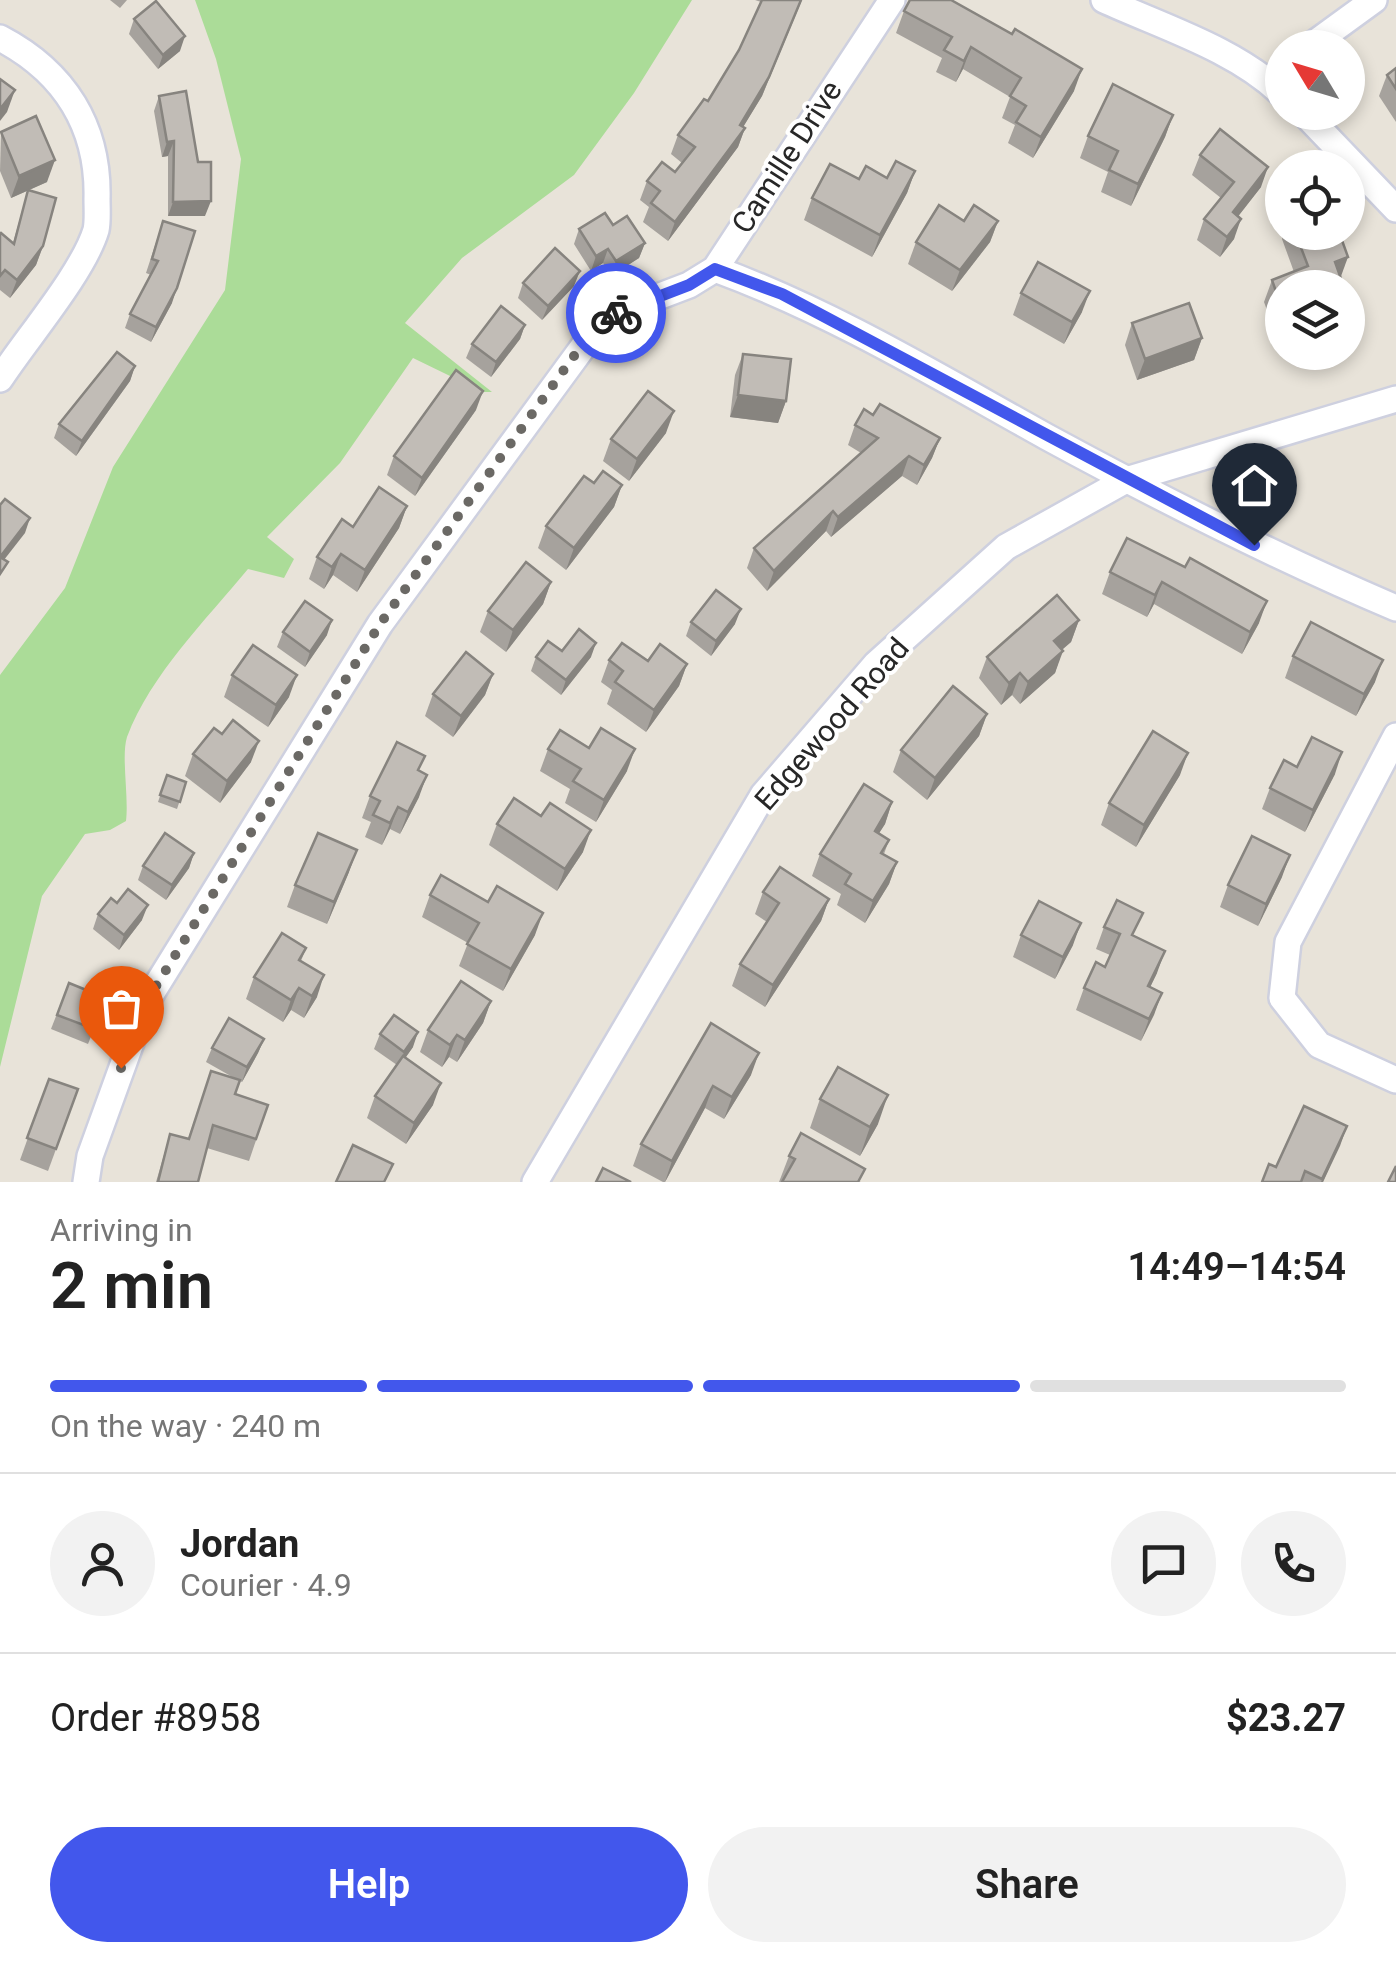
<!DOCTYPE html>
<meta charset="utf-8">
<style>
body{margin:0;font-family:Roboto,sans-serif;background:#f2f2f2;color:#222;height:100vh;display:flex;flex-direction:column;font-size:38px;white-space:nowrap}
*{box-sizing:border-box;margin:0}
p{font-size:32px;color:#767676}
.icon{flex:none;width:55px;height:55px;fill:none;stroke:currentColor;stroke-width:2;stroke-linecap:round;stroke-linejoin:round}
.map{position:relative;height:1182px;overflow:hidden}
.details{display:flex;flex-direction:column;background:#fff;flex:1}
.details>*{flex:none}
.needle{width:65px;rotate:308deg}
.tools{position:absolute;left:1265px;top:30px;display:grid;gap:20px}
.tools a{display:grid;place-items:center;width:100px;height:100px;border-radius:50%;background:#fff;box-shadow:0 5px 15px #0003;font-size:50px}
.pin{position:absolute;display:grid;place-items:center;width:85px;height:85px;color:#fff;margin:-102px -42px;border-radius:50% 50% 50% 0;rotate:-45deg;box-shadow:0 0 10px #0007}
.pin .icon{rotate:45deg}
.courier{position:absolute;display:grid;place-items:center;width:100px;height:100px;margin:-50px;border:8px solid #4257ec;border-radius:50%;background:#fff;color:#222;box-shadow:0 2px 12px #0007}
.overview em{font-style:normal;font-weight:600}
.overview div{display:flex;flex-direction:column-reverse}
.overview{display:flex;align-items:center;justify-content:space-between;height:170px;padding:0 50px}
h1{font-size:65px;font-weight:600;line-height:75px}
.bar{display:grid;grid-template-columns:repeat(4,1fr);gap:15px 10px;align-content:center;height:120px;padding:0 50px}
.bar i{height:12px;border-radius:8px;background:#e0e0e0}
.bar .active{background:#4257ec}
.bar p{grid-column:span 4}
.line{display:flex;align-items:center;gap:25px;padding:0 50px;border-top:2px solid #e0e0e0}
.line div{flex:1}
.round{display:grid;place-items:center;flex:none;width:105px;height:105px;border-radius:52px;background:#f2f2f2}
.cta{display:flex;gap:20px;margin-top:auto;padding:20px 50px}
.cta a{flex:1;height:115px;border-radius:60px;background:#4257ec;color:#fff;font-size:40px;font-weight:600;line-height:115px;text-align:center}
.cta a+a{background:#f2f2f2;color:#222}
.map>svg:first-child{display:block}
</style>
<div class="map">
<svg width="1396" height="1182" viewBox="0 0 1396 1182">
<rect width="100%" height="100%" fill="#e8e3d9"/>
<!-- green -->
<path fill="#abdc98" d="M195,0H692L634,93L574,175L462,258L405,323L492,392H483L413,358L340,463L267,537L294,559L284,578L248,569C206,620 151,674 127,737C121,756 129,797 126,821L110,830L85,834L42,896L0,1067V675L65,588L113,467L225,290L241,159L216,59Z"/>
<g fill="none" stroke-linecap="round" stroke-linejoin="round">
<!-- minor casing -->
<g stroke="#ced0df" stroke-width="30">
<g id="minor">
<path d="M1104,0C1163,27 1235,49 1282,94"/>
<path d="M0,38C65,72 99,127 97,199C97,209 98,221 96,230C83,273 26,339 0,379"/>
<polyline points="1308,48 1374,0"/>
<polyline points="1303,112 1396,209"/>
<path d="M715,269C832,312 939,377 1047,437C1161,499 1276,557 1396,608"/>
<polyline points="1396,736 1288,942 1282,998 1319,1045 1396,1080"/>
<polyline points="86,1182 90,1156 145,1004 380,624 605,317 689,285 715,269 892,0"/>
<polyline points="535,1182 763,795 876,664 1006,547 1126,480 1396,399"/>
</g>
</g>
<!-- minor -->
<use href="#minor" stroke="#fff" stroke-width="25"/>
</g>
<!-- wall -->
<g fill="#a6a29d">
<polygon points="110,0 127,0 120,8"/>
<polygon points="755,0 802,0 762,96 743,127 745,128 738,147 668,241 643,222 649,207 640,200 647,181 675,172 682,163 671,154 678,135 708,101 739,50 761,2"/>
<polygon points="904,11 1074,91 1033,158 1008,143 1015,125 1002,118 1010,97 963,69 956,82 936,72 942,58 896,33"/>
<polygon points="134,19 180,51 158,69 129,34"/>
<polygon points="1396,68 1396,122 1379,96 1387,75"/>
<polygon points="159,96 198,162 205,216 168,216 168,156 162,157 154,111"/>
<polygon points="1173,115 1165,137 1131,206 1101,192 1108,172 1080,158 1088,136"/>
<polygon points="1,132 47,182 11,198 0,171"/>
<polygon points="1200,155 1261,187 1238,216 1234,239 1220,257 1197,240 1204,219 1221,198 1192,175"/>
<polygon points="915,171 907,193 872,257 804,220 812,198 859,179 887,178"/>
<polygon points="28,190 43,246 36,265 10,298 0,290 0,234 13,243"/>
<polygon points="163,221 172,303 151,342 125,328 130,314 151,275 146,273"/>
<polygon points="998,221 990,242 952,291 908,264 916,242"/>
<polygon points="613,225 645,243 639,258 611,276 603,263 591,271 574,244 579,229"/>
<polygon points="1284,232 1339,232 1348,257 1282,288 1282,329 1275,332 1264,302 1272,280 1294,272 1282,239"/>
<polygon points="523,283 574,286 542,320 518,298"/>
<polygon points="1021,293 1082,312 1064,344 1013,315"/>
<polygon points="1132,323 1202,338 1194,360 1137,380 1125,345"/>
<polygon points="525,325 520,339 491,377 466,358 472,344"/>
<polygon points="743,354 786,401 778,423 730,417 735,375"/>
<polygon points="135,366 130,381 76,456 54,438 59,424"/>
<polygon points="476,410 415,496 387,475 394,456"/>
<polygon points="873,415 940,438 932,458 917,485 902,476 831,537 826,531 767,591 747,568 754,548 861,453 848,445 855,425"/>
<polygon points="666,433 629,481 603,461 611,439"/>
<polygon points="594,483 622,485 614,507 566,570 538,548 546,526"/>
<polygon points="407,506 399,528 357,592 333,575 324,589 309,579 317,557 353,527"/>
<polygon points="1127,538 1259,623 1242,654 1154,604 1147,617 1102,594 1110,572"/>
<polygon points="551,582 543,604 506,652 480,632 488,611"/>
<polygon points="1079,620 1071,642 1062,650 1055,673 1020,704 1012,695 1001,705 979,678 987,657"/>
<polygon points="691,622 735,624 711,656 686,636"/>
<polygon points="283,632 327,635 305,667 277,647"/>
<polygon points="562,651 591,657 561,695 531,671 536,657"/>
<polygon points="1293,656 1375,682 1356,716 1285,678"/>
<polygon points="609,660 687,664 679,686 646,732 607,704 612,690 601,682"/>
<polygon points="493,674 485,695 453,737 425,716 433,694"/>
<polygon points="232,675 289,697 268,727 224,697"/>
<polygon points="987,714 979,736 927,800 893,772 901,750"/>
<polygon points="548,749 627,771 596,822 565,803 570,789 540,771"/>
<polygon points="193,754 251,762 220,803 185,776"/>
<polygon points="1297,767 1335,774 1305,832 1262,809 1270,788"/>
<polygon points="420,771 419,797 400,834 390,829 382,845 365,837 371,822 362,818 370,796"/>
<polygon points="167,775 186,782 177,809 158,802"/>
<polygon points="1180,775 1136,847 1101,825 1109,803"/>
<polygon points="892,802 885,824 879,833 889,840 884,854 897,862 889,884 865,923 837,905 841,894 812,876 820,854"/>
<polygon points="541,816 583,852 557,891 489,845 497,824"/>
<polygon points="194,853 189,868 166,900 138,880 143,866"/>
<polygon points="349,872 327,924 287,907 295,885"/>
<polygon points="1282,877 1258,926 1220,907 1228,885"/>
<polygon points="763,892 829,899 821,921 765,1007 732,986 740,964 767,922 755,914"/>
<polygon points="430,895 488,902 535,935 503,991 459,966 468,943 422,917"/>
<polygon points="98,914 142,920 119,950 93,929"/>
<polygon points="1104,927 1134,936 1157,973 1150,987 1162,993 1141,1041 1076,1010 1084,988 1105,967 1110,955 1096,949"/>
<polygon points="1021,935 1073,945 1055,979 1013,957"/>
<polygon points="306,948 301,961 317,997 304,1018 291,1010 283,1022 246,999 254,977"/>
<polygon points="69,983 106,998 88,1044 51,1029"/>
<polygon points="491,1001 483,1023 457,1062 449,1057 442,1067 420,1052 428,1030"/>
<polygon points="711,1023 751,1075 724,1119 705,1108 665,1182 663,1182 633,1166 641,1144"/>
<polygon points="380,1034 413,1047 405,1058 433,1105 406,1144 367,1118 375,1096 397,1065 374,1049"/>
<polygon points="264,1039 258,1053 242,1082 240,1081 235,1094 268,1105 249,1161 207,1148 198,1182 156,1182 170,1134 188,1139 211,1071 236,1079 206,1062 212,1048"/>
<polygon points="49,1079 78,1089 48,1171 20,1160"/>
<polygon points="820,1099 878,1124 860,1156 810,1128"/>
<polygon points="1347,1126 1323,1182 1262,1182 1276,1167"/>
<polygon points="789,1156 861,1182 779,1182"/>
</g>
<!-- shaded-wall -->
<g fill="#87847f">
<polygon points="801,0 762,96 734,142 745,128 738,147 668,241 675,222 740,125"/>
<polygon points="185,36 180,51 158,69 163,55"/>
<polygon points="971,47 963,69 956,82 964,61"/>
<polygon points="1082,69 1074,91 1033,158 1041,137"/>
<polygon points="15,90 7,112 0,121 0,109"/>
<polygon points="1173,115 1165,137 1131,206 1138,184"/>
<polygon points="174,141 168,156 162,157 167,142"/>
<polygon points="55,160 47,182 11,198 19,176"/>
<polygon points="1268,167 1261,187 1226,232 1233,212"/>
<polygon points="915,171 907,193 872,257 880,235"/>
<polygon points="211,201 205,216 168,216 173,202"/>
<polygon points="1241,219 1234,239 1220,257 1227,237"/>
<polygon points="998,221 990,242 952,291 960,270"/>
<polygon points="645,243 639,258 611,276 616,261"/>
<polygon points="43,246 36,265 10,298 17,280"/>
<polygon points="608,249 603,263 591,271 596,256"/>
<polygon points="1348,257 1340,279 1335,262"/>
<polygon points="580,271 574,286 542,320 548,306"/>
<polygon points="177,288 172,303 151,342 156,327"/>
<polygon points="1090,291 1082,312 1064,344 1072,322"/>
<polygon points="1282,311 1282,329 1275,332"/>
<polygon points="525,325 520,339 491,377 496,362"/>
<polygon points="1202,338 1194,360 1137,380 1145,359"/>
<polygon points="135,366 130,381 76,456 82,441"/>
<polygon points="483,391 476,410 415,496 422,478"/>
<polygon points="738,395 786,401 778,423 730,417"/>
<polygon points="674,411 666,433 629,481 637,459"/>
<polygon points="940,438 932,458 917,485 924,465"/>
<polygon points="909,456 902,476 831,537 838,517"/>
<polygon points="622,485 614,507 566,570 574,548"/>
<polygon points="407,506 399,528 357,592 365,570"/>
<polygon points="833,511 826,531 767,591 774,571"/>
<polygon points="30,518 25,533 0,565 0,557"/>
<polygon points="341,554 333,575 324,589 332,567"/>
<polygon points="551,582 543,604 506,652 513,630"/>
<polygon points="1162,582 1154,604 1147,617 1155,595"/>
<polygon points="1267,601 1259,623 1242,654 1250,632"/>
<polygon points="741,609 735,624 711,656 716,641"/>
<polygon points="332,620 327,635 305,667 310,652"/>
<polygon points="1079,620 1071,642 1046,663 1054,641"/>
<polygon points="596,643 591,657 561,695 566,680"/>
<polygon points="1063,651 1055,673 1020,704 1028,682"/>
<polygon points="1383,660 1375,682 1356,716 1364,694"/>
<polygon points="687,664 679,686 646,732 654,710"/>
<polygon points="1020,673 1012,695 1001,705 1009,683"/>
<polygon points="493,674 485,695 453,737 461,716"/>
<polygon points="297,675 289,697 268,727 276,705"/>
<polygon points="987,714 979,736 927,800 935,778"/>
<polygon points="259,741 251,762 220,803 227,781"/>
<polygon points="635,749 627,771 596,822 604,800"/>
<polygon points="1342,752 1335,774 1305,832 1313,810"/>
<polygon points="1188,753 1180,775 1136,847 1144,825"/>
<polygon points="427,775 419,797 400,834 408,812"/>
<polygon points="892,802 885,824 867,852 875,831"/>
<polygon points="398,807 390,829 382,845 390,823"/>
<polygon points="591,830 583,852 557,891 565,869"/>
<polygon points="357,850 349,872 327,924 334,902"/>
<polygon points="194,853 189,868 166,900 172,885"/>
<polygon points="1290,855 1282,877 1258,926 1266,904"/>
<polygon points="897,862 889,884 865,923 873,901"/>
<polygon points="829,899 821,921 765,1007 773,985"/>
<polygon points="148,905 142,920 119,950 124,935"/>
<polygon points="543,913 535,935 503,991 511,969"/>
<polygon points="1081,923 1073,945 1055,979 1063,957"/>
<polygon points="1165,951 1157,973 1140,1008 1148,986"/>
<polygon points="324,975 317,997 304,1018 312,996"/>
<polygon points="299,988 291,1010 283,1022 291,1000"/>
<polygon points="1162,993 1154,1015 1141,1041 1149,1019"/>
<polygon points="491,1001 483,1023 457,1062 465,1040"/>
<polygon points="418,1032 413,1047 399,1067 404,1052"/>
<polygon points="457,1035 449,1057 442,1067 450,1045"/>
<polygon points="264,1039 258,1053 242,1082 247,1067"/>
<polygon points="759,1053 751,1075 724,1119 732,1097"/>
<polygon points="441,1083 433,1105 406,1144 414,1123"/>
<polygon points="713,1086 705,1108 665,1182 672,1161"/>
<polygon points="888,1095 878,1124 860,1156 870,1127"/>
<polygon points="1347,1126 1340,1146 1323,1182 1321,1182"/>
</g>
<!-- building -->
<g fill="#c1bcb6" stroke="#87847f" stroke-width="2.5">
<polygon points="762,0 801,0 769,77 740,125 745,128 675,222 651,203 660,191 647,181 662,162 675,172 695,147 678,135 704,99 708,101 739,50"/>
<polygon points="910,0 951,0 1012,34 1015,29 1082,69 1041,137 1016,122 1026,106 1010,96 1021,78 971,47 964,61 944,50 952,37 904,11"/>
<polygon points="156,1 185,36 163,55 134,19"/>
<polygon points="1396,68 1396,89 1387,75"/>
<polygon points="0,79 15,90 0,109"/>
<polygon points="1113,84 1173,115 1138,184 1109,170 1118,151 1088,136"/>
<polygon points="186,91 198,162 211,162 211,201 173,202 174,141 167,142 159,96"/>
<polygon points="36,116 55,160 19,176 1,132"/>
<polygon points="1220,129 1268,167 1233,212 1241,219 1227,237 1204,219 1234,182 1200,155"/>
<polygon points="896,161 915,171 880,235 812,198 830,164 859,179 866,166 887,178"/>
<polygon points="28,190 56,198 43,246 17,280 5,270 0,276 0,234 1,233 14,244"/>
<polygon points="939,205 964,221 974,205 998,221 960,270 916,242"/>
<polygon points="605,213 613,225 627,216 645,243 616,261 608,249 596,256 579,229"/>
<polygon points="163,221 195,231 177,288 156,327 130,314 158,261 152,259"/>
<polygon points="1295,232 1339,232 1348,257 1335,262 1344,287 1282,288 1282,309 1272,280 1308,266"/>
<polygon points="555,248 580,271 548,306 523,283"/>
<polygon points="1038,262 1090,291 1072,322 1021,293"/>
<polygon points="1189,303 1202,338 1145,359 1132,323"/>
<polygon points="501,306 525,325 496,362 472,344"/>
<polygon points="117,352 135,366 82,441 59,424"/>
<polygon points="743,354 791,359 786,401 738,395"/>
<polygon points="456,370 483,391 422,478 394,456"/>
<polygon points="648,391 674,411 637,459 611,439"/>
<polygon points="880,404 940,438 924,465 909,456 838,517 833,511 774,571 754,548 878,438 855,425 864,409 873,415"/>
<polygon points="603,471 622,485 574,548 546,526 584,476 594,483"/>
<polygon points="379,487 407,506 365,570 341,554 332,567 317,557 342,519 353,527"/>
<polygon points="5,499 30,518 0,557 0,505"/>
<polygon points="1127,538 1185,567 1190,558 1267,601 1250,632 1162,582 1155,595 1110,572"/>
<polygon points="0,557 8,562 0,574"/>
<polygon points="526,562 551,582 513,630 488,611"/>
<polygon points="716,590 741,609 716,641 691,622"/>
<polygon points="1057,595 1079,620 1054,641 1063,651 1028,682 1020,673 1009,683 987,657"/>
<polygon points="305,601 332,620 310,652 283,632"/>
<polygon points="1311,622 1383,660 1364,694 1293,656"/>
<polygon points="579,629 596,643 566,680 536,657 548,641 562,651"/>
<polygon points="622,643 648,661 660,644 687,664 654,710 615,682 623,671 609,660"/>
<polygon points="253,645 297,675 276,705 232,675"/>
<polygon points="466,652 493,674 461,716 433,694"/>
<polygon points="953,686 987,714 935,778 901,750"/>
<polygon points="233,720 259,741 227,781 193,754 214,728 222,734"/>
<polygon points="601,728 635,749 604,800 573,781 581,769 548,749 560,730 589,748"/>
<polygon points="1153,731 1188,753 1144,825 1109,803"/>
<polygon points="1312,737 1342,752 1313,810 1270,788 1284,760 1297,767"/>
<polygon points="397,742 425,756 418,770 427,775 408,812 398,807 390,823 373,815 380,801 370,796"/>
<polygon points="167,775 186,782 180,802 160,795"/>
<polygon points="864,784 892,802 875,831 889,840 881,853 897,862 873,901 845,884 851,874 820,854"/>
<polygon points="514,798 541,816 550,803 591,830 565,869 497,824"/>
<polygon points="165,833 194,853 172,885 143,866"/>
<polygon points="318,833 357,850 334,902 295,885"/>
<polygon points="1252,836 1290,855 1266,904 1228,885"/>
<polygon points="780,867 829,899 773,985 740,964 779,903 763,892"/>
<polygon points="441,875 488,902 497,886 543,913 511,969 467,944 479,923 430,895"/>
<polygon points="128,889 148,905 124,935 98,914 111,898 117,903"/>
<polygon points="1117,900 1143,913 1132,935 1165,951 1148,986 1162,993 1149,1019 1084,988 1096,962 1105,967 1120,934 1104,927"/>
<polygon points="1039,901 1081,923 1063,957 1021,935"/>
<polygon points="282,933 306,948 299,960 324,975 312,996 299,988 291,1000 254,977"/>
<polygon points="461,981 491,1001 465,1040 457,1035 450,1045 428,1030"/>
<polygon points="69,983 106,998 94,1029 57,1015"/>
<polygon points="394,1015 418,1032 404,1052 380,1034"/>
<polygon points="229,1018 264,1039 247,1067 212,1048"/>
<polygon points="711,1023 759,1053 732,1097 713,1086 672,1161 641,1144"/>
<polygon points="403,1056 441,1083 414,1123 375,1096"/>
<polygon points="838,1067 888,1095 870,1127 820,1099"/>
<polygon points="211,1071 240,1080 235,1094 268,1105 256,1139 213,1125 198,1182 158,1182 170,1134 189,1139"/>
<polygon points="49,1079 78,1089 56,1149 27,1138"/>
<polygon points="1304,1106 1347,1126 1322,1179 1305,1171 1301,1182 1262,1182 1269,1164 1276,1167"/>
<polygon points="801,1133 865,1169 858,1182 782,1182 795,1159 789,1156"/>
<polygon points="353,1145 393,1164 384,1182 336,1182"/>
<polygon points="1396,1166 1396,1182 1388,1182"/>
<polygon points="603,1168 631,1182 596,1182"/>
</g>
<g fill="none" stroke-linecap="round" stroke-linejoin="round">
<!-- done -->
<polyline stroke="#6b6965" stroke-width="10" stroke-dasharray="0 18" points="121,1068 145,1004 380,624 574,356 604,317 616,313"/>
<!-- route -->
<polyline stroke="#4257ec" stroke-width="12" points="616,313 689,285 715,269 782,294 1254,545"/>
</g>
<g text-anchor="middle" stroke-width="8" stroke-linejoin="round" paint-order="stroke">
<!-- street labels -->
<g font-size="30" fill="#272727" stroke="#fff">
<text transform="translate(787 157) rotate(-57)" y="10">Camille Drive</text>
<text transform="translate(832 724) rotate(-49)" y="10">Edgewood Road</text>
</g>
</g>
</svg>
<div class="tools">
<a><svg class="needle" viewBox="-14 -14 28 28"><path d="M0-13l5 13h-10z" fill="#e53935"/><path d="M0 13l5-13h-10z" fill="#767676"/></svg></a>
<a><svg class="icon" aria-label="locate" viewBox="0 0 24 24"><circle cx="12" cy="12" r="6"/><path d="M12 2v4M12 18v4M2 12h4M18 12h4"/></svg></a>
<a><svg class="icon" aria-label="layers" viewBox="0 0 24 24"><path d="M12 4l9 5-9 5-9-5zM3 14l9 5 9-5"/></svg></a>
</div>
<div class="pin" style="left:121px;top:1068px;background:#ea580c"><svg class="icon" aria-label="bag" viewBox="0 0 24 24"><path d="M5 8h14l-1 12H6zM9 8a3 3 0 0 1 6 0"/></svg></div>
<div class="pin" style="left:1254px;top:545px;background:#1f2937"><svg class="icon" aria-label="home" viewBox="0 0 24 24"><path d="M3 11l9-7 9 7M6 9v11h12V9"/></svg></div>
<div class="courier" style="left:616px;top:313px"><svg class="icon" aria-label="bike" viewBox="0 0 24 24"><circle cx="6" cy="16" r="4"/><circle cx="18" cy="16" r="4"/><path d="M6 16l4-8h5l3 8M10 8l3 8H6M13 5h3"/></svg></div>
</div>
<section class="details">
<div class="overview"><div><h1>2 min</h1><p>Arriving in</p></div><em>14:49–14:54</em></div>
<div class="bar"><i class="active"></i><i class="active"></i><i class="active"></i><i></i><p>On the way · 240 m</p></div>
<div class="line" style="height:180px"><a class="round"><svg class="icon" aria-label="person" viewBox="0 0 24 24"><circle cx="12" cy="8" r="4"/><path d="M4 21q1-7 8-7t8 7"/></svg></a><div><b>Jordan</b><p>Courier · 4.9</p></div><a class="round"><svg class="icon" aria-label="chat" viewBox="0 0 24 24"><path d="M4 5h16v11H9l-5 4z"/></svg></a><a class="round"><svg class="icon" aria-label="phone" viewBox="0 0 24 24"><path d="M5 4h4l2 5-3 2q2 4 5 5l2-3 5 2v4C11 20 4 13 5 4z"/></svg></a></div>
<div class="line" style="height:130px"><div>Order #8958</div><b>$23.27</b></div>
<div class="cta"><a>Help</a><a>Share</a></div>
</section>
